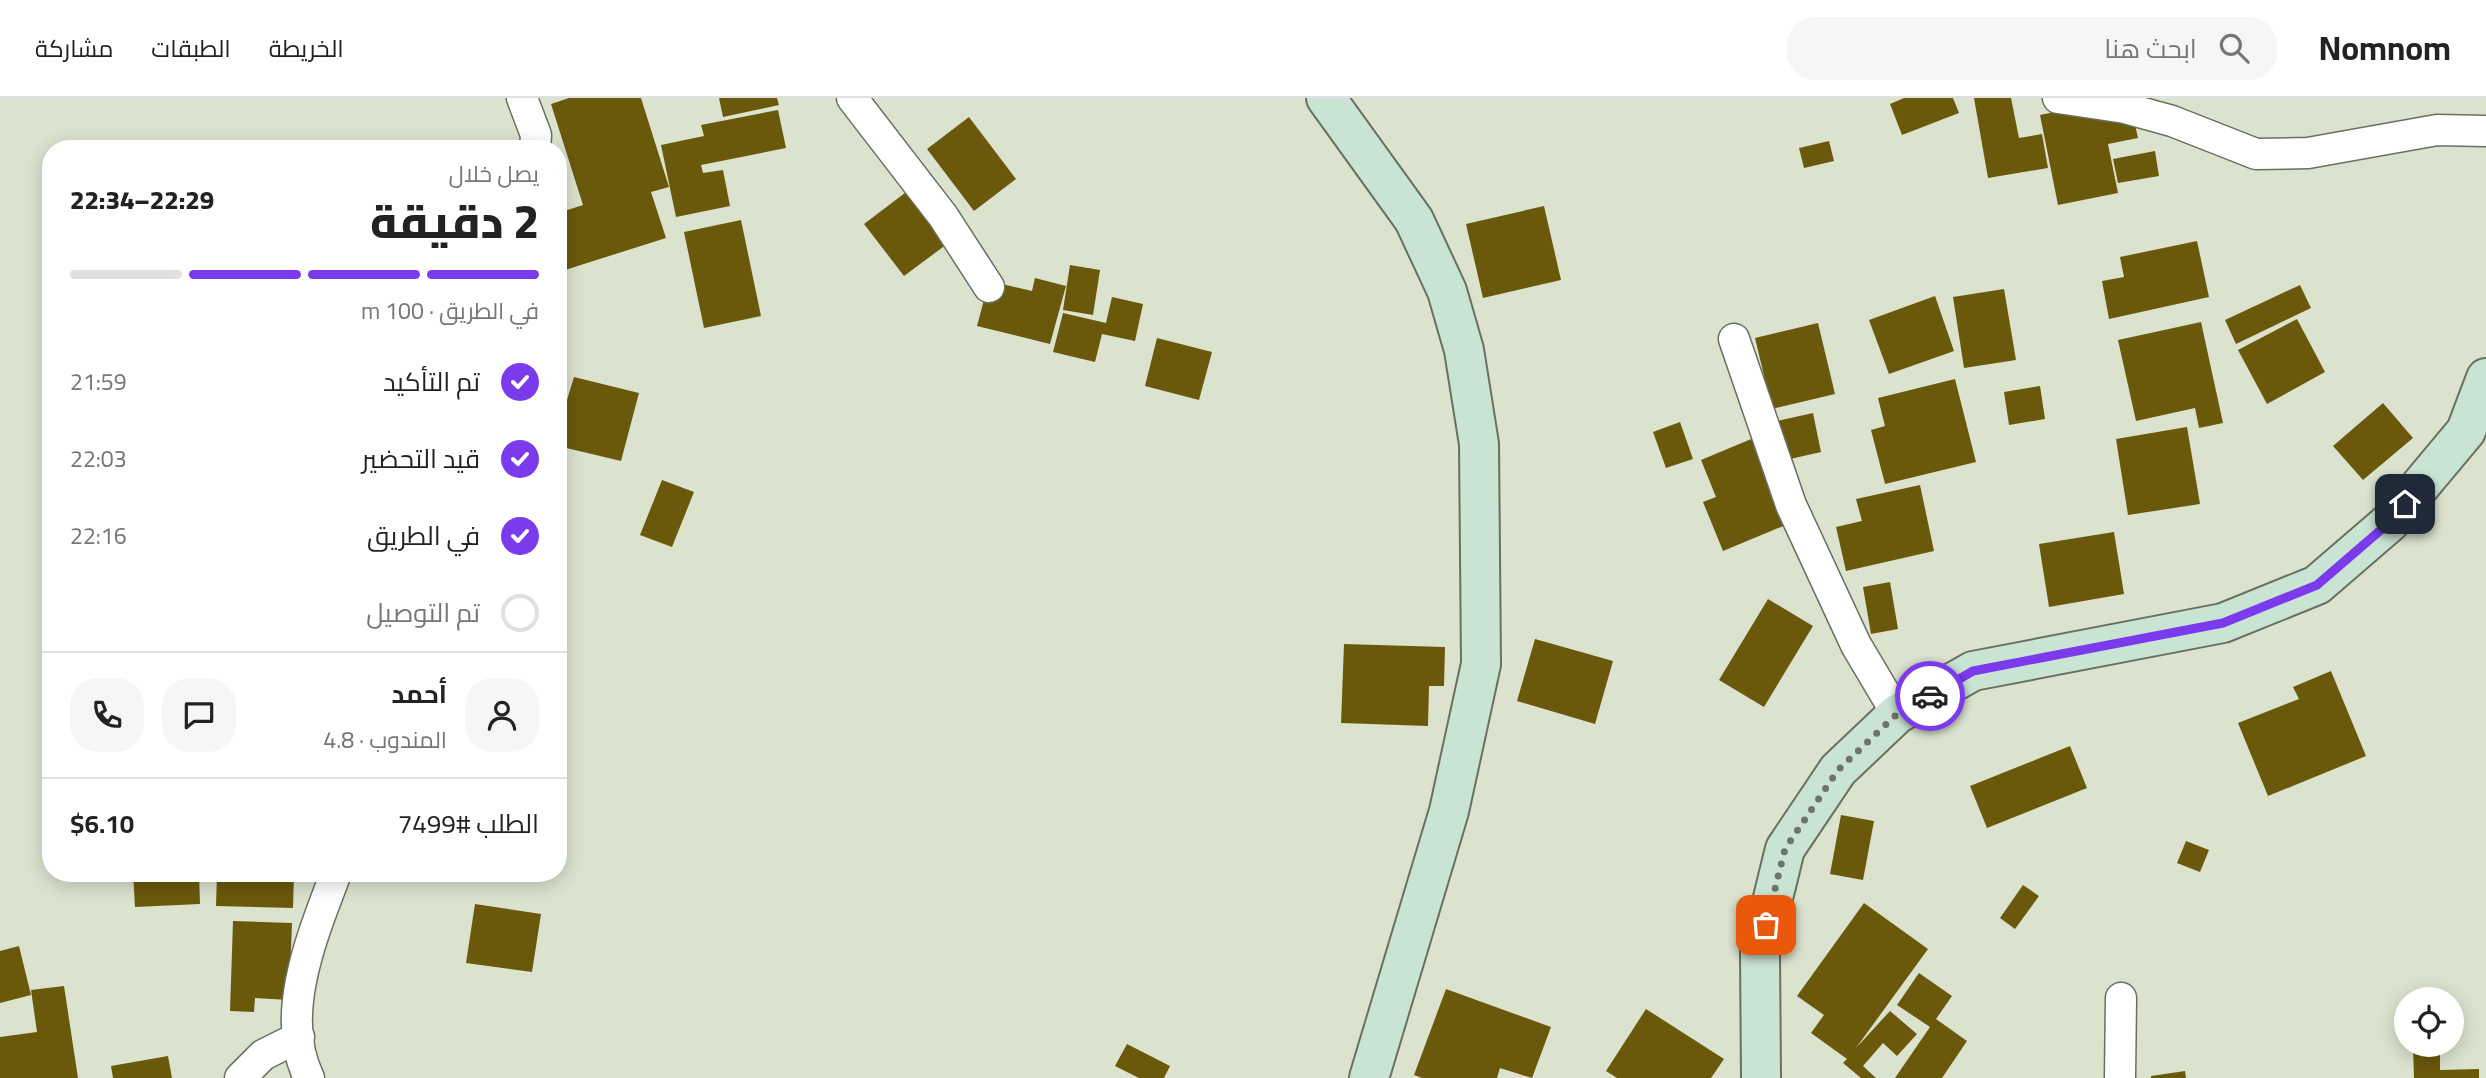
<!DOCTYPE html>
<html lang="ar">
<meta charset="utf-8">
<style>
body{margin:0;font-family:Georgia,Cairo,serif;background:#f6f6f6;color:#222;direction:rtl;height:100vh;display:flex;flex-direction:column;font-size:26px;white-space:nowrap}
*{box-sizing:border-box;margin:0}
p{font-size:23px;color:#767676}
.icon{flex:none;width:38px;height:38px;fill:none;stroke:currentColor;stroke-width:2;stroke-linecap:round;stroke-linejoin:round}
.map{position:relative;flex:1;overflow:hidden;direction:ltr}
.sheet{position:absolute;left:42px;top:42px;width:525px;height:742px;display:flex;flex-direction:column;background:#fff;border-radius:28px;box-shadow:0 4px 18px #0003;direction:rtl}
.sheet>*{flex:none}
.fabs{position:absolute;left:2394px;top:889px;display:grid;gap:14px}
.fabs a{display:grid;place-items:center;width:70px;height:70px;border-radius:50%;background:#fff;box-shadow:0 4px 18px #0003;font-size:35px}
.pin{position:absolute;display:grid;place-items:center;width:60px;height:60px;color:#fff;margin:-30px;border-radius:14px;box-shadow:0 4px 10px #0006}
.courier{position:absolute;display:grid;place-items:center;width:70px;height:70px;margin:-35px;border:5px solid #7c3aed;border-radius:50%;background:#fff;color:#222;box-shadow:0 2px 9px #0007}
.head em{font-style:normal;font-weight:800}
.head div{display:flex;flex-direction:column-reverse}
.head{display:flex;align-items:center;justify-content:space-between;height:119px;padding:0 28px}
h1{font-size:46px;font-weight:800;line-height:52px}
.bar{display:grid;grid-template-columns:repeat(4,1fr);gap:10px 7px;align-content:center;height:84px;padding:0 28px}
.bar i{height:9px;border-radius:5px;background:#e0e0e0}
.bar .on{background:#7c3aed}
.bar p{grid-column:span 4}
.line{display:flex;align-items:center;gap:18px;padding:0 28px;border-top:2px solid #e0e0e0}
.line div{flex:1}
.round{display:grid;place-items:center;flex:none;width:74px;height:74px;border-radius:28px;background:#f6f6f6}
ol{padding:0 28px;list-style:none}
li{display:flex;align-items:center;gap:21px;height:77px}
li p{margin-inline-start:auto}
li .icon{padding:7px;border-radius:50%;background:#7c3aed;color:#fff;stroke-width:4}
li:last-child{color:#767676}
li i{width:38px;height:38px;border:4px solid #e0e0e0;border-radius:50%}
header{display:flex;align-items:center;gap:42px;box-sizing:border-box;height:98px;padding:0 35px;background:#fff;border-bottom:2px solid #e0e0e0}
header strong{font-size:33px}
nav{display:flex;gap:38px;margin-inline-start:auto;font-size:24px}
.search{width:490px;height:63px;background:#f6f6f6;display:flex;align-items:center;gap:18px;box-sizing:border-box;padding:0 24px;border-radius:28px;color:#767676;font-size:26px}
.map>svg:first-child{display:block}
</style>
<header>
<strong>Nomnom</strong>
<div class="search"><svg class="icon" aria-label="search" viewBox="0 0 24 24"><circle cx="10" cy="10" r="6"/><path d="M15 15l6 6"/></svg>ابحث هنا</div>
<nav><a>الخريطة</a><a>الطبقات</a><a>مشاركة</a></nav>
</header>
<div class="map">
<svg width="2486" height="980" viewBox="0 0 2486 980">
<rect width="100%" height="100%" fill="#dbe3cf"/>
<!-- building -->
<g fill="#6b590b">
<polygon points="569,0 641,0 669,89 651,94 666,140 565,172 558,151 558,115 583,107 551,6"/>
<polygon points="719,0 777,0 779,7 723,19"/>
<polygon points="1904,0 1953,0 1959,15 1902,37 1890,6"/>
<polygon points="1974,0 2011,0 2019,40 2042,36 2048,70 1988,80"/>
<polygon points="2125,0 2129,0 2138,40 2108,46 2118,95 2058,107 2040,17"/>
<polygon points="778,12 786,50 701,67 703,75 723,72 730,108 676,119 661,47 704,38 701,27"/>
<polygon points="969,19 1016,81 974,113 927,51"/>
<polygon points="1829,43 1834,63 1804,70 1799,50"/>
<polygon points="2155,53 2159,78 2118,85 2113,61"/>
<polygon points="926,79 966,132 904,178 864,126"/>
<polygon points="1544,108 1561,182 1483,200 1466,126"/>
<polygon points="741,122 761,218 704,230 684,134"/>
<polygon points="2197,143 2209,199 2109,221 2102,183 2124,179 2120,159"/>
<polygon points="1070,167 1100,172 1093,217 1063,212"/>
<polygon points="1035,180 1066,188 1050,246 977,228 989,183 1032,193"/>
<polygon points="2300,187 2311,210 2236,246 2225,222"/>
<polygon points="2004,191 2016,262 1964,270 1953,199"/>
<polygon points="1935,198 1954,253 1889,276 1869,222"/>
<polygon points="1112,199 1143,206 1135,243 1102,236 1095,264 1053,254 1063,215 1106,225"/>
<polygon points="2297,221 2325,274 2267,306 2238,252"/>
<polygon points="2201,224 2223,325 2199,330 2195,310 2136,323 2118,242"/>
<polygon points="1818,225 1835,296 1772,311 1755,240"/>
<polygon points="1157,240 1212,254 1199,302 1145,288"/>
<polygon points="574,279 639,295 621,363 558,348 558,300 567,302"/>
<polygon points="1955,281 1976,364 1885,386 1871,332 1885,328 1878,300"/>
<polygon points="2040,288 2045,321 2009,327 2004,294"/>
<polygon points="2383,305 2413,340 2363,382 2333,348"/>
<polygon points="1813,315 1821,354 1786,362 1777,323"/>
<polygon points="1680,324 1693,361 1666,370 1653,334"/>
<polygon points="2187,329 2200,406 2128,417 2116,341"/>
<polygon points="1756,339 1805,419 1723,453 1703,404 1716,399 1701,362"/>
<polygon points="662,382 694,394 672,449 640,437"/>
<polygon points="1920,387 1934,453 1846,473 1836,429 1862,423 1856,401"/>
<polygon points="2114,434 2124,496 2049,509 2039,446"/>
<polygon points="1890,484 1898,531 1871,536 1863,489"/>
<polygon points="1768,501 1813,528 1764,609 1719,582"/>
<polygon points="1535,541 1613,563 1595,626 1517,603"/>
<polygon points="1344,546 1445,549 1444,588 1429,588 1428,628 1341,625"/>
<polygon points="2331,573 2366,658 2268,698 2238,625 2299,601 2293,589"/>
<polygon points="2070,648 2087,690 1987,730 1970,688"/>
<polygon points="1841,717 1874,723 1863,782 1830,776"/>
<polygon points="2186,743 2209,752 2200,774 2177,765"/>
<polygon points="133,775 199,775 200,806 135,809"/>
<polygon points="217,775 294,775 293,810 216,808"/>
<polygon points="2023,787 2039,798 2015,831 2000,820"/>
<polygon points="1864,805 1928,851 1856,950 1890,913 1917,936 1897,958 1883,945 1863,968 1876,980 1861,980 1843,965 1847,961 1811,935 1824,917 1797,898"/>
<polygon points="475,806 541,816 532,874 466,865"/>
<polygon points="233,823 292,825 289,902 255,900 254,914 230,913"/>
<polygon points="19,848 31,897 0,905 0,853"/>
<polygon points="1919,875 1952,898 1936,921 1967,943 1942,980 1895,980 1930,929 1897,907"/>
<polygon points="64,888 78,980 0,980 0,939 37,934 31,892"/>
<polygon points="1446,891 1551,929 1532,980 1500,970 1497,980 1422,980 1414,977"/>
<polygon points="1646,911 1724,961 1711,980 1617,980 1606,973"/>
<polygon points="1127,946 1170,968 1164,980 1139,980 1115,968"/>
<polygon points="2413,947 2440,947 2440,972 2479,971 2479,980 2414,980"/>
<polygon points="168,958 172,980 113,980 111,968"/>
<polygon points="2185,973 2186,980 2151,980 2151,978"/>
</g>
<g fill="none" stroke-linecap="round" stroke-linejoin="round">
<!-- street casing -->
<g stroke="#69705f" stroke-width="33">
<g id="street">
<polyline points="522,0 536,37 535,51"/>
<polyline points="852,0 943,118 989,189"/>
<polyline points="2058,0 2125,10 2172,23 2256,56 2308,55 2437,32 2486,33"/>
<polyline points="1734,241 1791,407 1856,547 1897,616"/>
<polyline points="240,980 263,957 299,939"/>
<path d="M309,980C278,917 313,836 336,775"/>
<polyline points="2120,980 2121,900"/>
</g>
</g>
<!-- secondary casing -->
<g stroke="#69705f" stroke-width="42">
<g id="secondary">
<polyline points="1326,0 1414,122 1447,193 1464,252 1479,346 1481,566 1449,713 1369,980"/>
<polyline points="1761,980 1760,853 1785,751 1838,672 1897,616 1973,573 2223,525 2317,487 2390,424 2466,333 2486,280"/>
</g>
</g>
<!-- street -->
<use href="#street" stroke="#fff" stroke-width="30"/>
<!-- secondary -->
<use href="#secondary" stroke="#cae4d4" stroke-width="38"/>
</g>
<g fill="none" stroke-linecap="round" stroke-linejoin="round">
<!-- done -->
<polyline stroke="#6f7468" stroke-width="7" stroke-dasharray="0 12.6" points="1766,827 1785,751 1838,672 1897,616 1930,598"/>
<!-- route -->
<polyline stroke="#7c3aed" stroke-width="9" points="1930,598 1973,573 2223,525 2317,487 2390,424 2405,406"/>
</g>
</svg>
<div class="fabs">
<a><svg class="icon" aria-label="locate" viewBox="0 0 24 24"><circle cx="12" cy="12" r="6"/><path d="M12 2v4M12 18v4M2 12h4M18 12h4"/></svg></a>
</div>
<div class="pin" style="left:1766px;top:827px;background:#ea580c"><svg class="icon" aria-label="bag" viewBox="0 0 24 24"><path d="M5 8h14l-1 12H6zM9 8a3 3 0 0 1 6 0"/></svg></div>
<div class="pin" style="left:2405px;top:406px;background:#1f2937"><svg class="icon" aria-label="home" viewBox="0 0 24 24"><path d="M3 11l9-7 9 7M6 9v11h12V9"/></svg></div>
<div class="courier" style="left:1930px;top:598px"><svg class="icon" aria-label="car" viewBox="0 0 24 24"><path d="M5 17H2v-5l4-1 3-4h7l3 4 3 1v5h-3M9 17h6M6 11h13"/><circle cx="7" cy="17" r="2"/><circle cx="17" cy="17" r="2"/></svg></div>
<section class="sheet">
<div class="head"><div><h1>2 دقيقة</h1><p>يصل خلال</p></div><em>22:29–22:34</em></div>
<div class="bar"><i class="on"></i><i class="on"></i><i class="on"></i><i></i><p>في الطريق · 100 m</p></div>
<ol>
<li><svg class="icon" aria-label="check" viewBox="0 0 24 24"><path d="M5 12l5 5 9-10"/></svg>تم التأكيد<p>21:59</p></li>
<li><svg class="icon" aria-label="check" viewBox="0 0 24 24"><path d="M5 12l5 5 9-10"/></svg>قيد التحضير<p>22:03</p></li>
<li><svg class="icon" aria-label="check" viewBox="0 0 24 24"><path d="M5 12l5 5 9-10"/></svg>في الطريق<p>22:16</p></li>
<li><i></i>تم التوصيل</li>
</ol>
<div class="line" style="height:126px"><a class="round"><svg class="icon" aria-label="person" viewBox="0 0 24 24"><circle cx="12" cy="8" r="4"/><path d="M4 21q1-7 8-7t8 7"/></svg></a><div><b>أحمد</b><p>المندوب · 4.8</p></div><a class="round"><svg class="icon" aria-label="chat" viewBox="0 0 24 24"><path d="M4 5h16v11H9l-5 4z"/></svg></a><a class="round"><svg class="icon" aria-label="phone" viewBox="0 0 24 24"><path d="M5 4h4l2 5-3 2q2 4 5 5l2-3 5 2v4C11 20 4 13 5 4z"/></svg></a></div>
<div class="line" style="height:91px"><div>الطلب #7499</div><b>$6.10</b></div>
</section>
</div>
